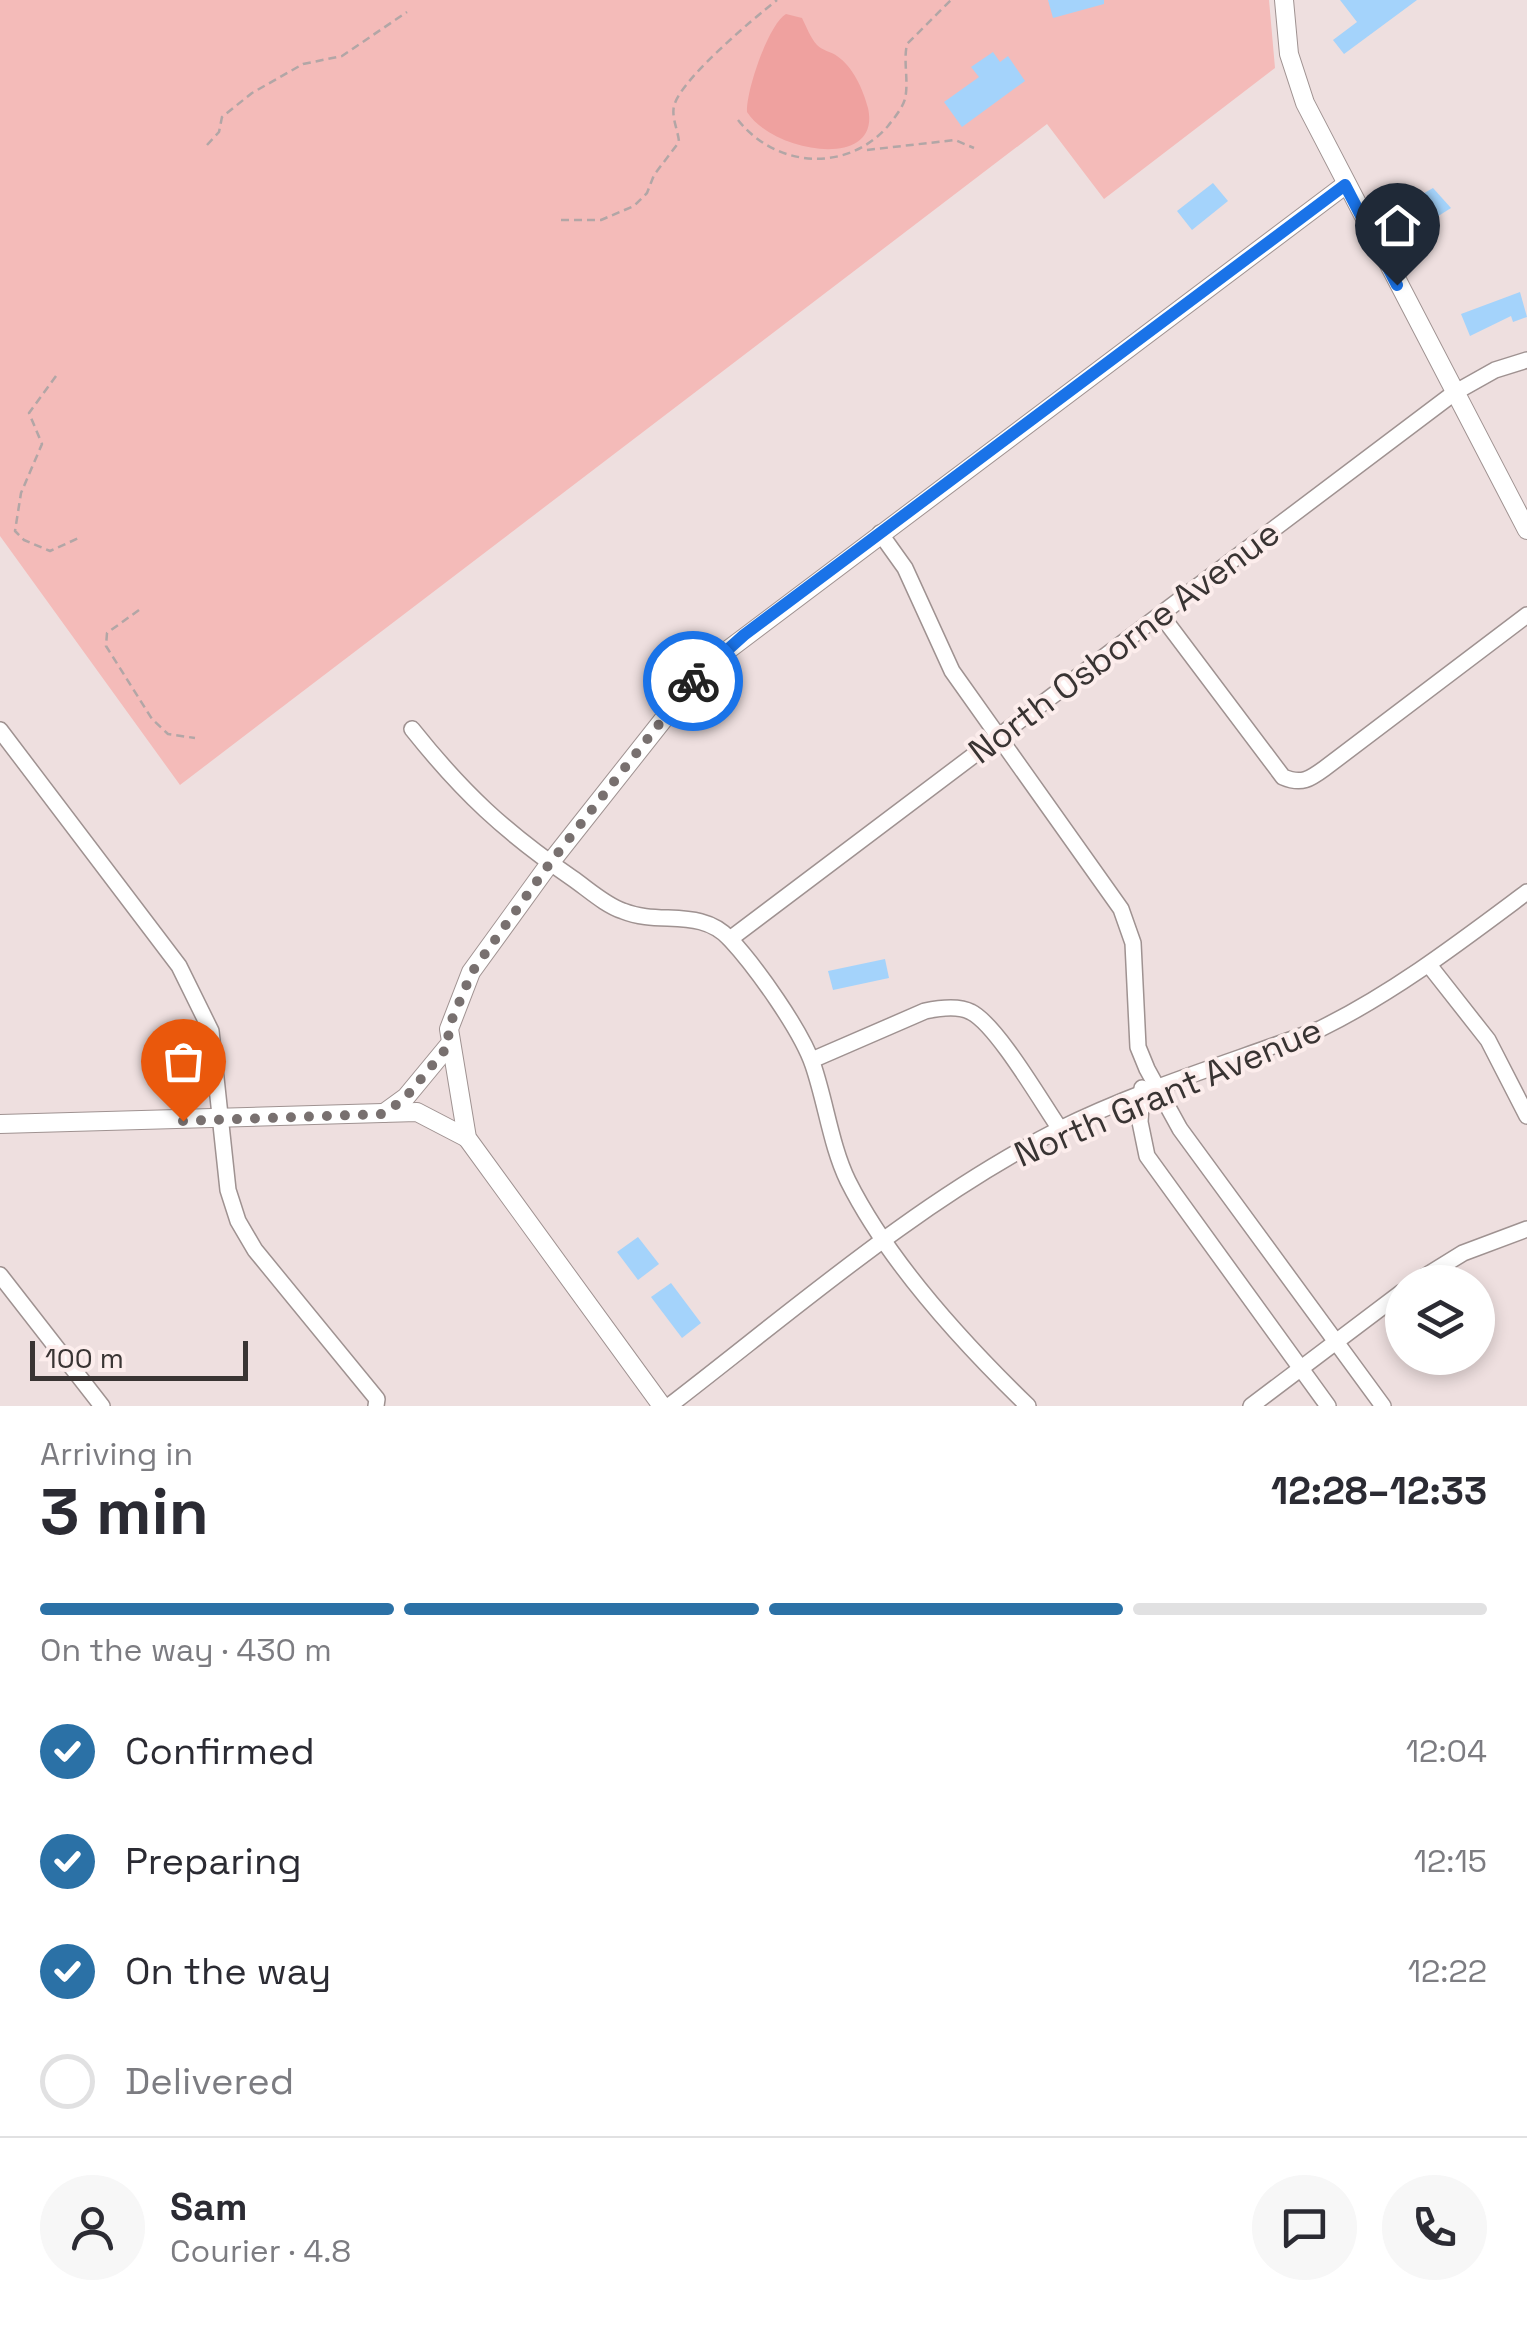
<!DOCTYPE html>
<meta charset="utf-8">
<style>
body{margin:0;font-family:"Space Grotesk",sans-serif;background:#f7f7f7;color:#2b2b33;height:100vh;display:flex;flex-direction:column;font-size:38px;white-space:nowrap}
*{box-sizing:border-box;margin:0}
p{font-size:32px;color:#7c7c81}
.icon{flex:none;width:55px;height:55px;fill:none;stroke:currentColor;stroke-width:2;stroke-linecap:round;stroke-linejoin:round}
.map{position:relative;height:1406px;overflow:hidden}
.drawer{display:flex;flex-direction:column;background:#fff;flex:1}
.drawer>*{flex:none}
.tools{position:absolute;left:1385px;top:1265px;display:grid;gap:20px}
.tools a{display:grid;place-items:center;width:110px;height:110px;border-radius:50%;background:#fff;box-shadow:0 5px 15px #0003;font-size:50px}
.scale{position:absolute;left:30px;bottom:25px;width:218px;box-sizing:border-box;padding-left:10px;border:5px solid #393433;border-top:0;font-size:28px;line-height:35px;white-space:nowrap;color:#393433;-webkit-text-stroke:8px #fcedec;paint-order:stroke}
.pin{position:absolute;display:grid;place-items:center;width:85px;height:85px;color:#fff;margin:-102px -42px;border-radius:50% 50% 50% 0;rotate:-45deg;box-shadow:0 0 10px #0007}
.pin .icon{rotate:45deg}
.courier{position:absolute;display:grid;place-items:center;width:100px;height:100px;margin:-50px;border:8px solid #1a73e8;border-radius:50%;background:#fff;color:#222;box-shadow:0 2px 12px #0007}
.summary em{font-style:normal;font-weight:700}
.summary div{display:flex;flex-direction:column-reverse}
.summary{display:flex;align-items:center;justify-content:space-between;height:170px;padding:0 40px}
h1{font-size:65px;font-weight:700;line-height:75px}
.bar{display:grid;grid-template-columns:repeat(4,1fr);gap:15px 10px;align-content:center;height:120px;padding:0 40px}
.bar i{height:12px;border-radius:8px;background:#e1e1e2}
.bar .current{background:#2b71a6}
.bar p{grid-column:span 4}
.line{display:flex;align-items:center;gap:25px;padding:0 40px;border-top:2px solid #e1e1e2}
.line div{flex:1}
.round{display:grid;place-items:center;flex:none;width:105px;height:105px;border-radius:52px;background:#f7f7f7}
ol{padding:0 40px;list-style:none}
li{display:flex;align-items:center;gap:30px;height:110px}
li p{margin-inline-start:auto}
li .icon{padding:10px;border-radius:50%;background:#2b71a6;color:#fff;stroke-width:4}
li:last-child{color:#7c7c81}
li i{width:55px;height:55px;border:5px solid #e1e1e2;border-radius:50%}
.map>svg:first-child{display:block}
</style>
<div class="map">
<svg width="1527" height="1406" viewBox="0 0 1527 1406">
<rect width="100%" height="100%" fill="#eedfdf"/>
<!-- green -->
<polygon fill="#f4bbb9" points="0,0 1269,0 1275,68 1104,199 1047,124 180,785 0,536"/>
<!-- water -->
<path fill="#efa19f" d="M786,14L802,18C807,28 810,37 817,45C823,51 830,51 837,56C853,67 863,89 868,108C882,171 773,153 747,112C746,91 768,25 786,14Z"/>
<!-- building -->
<g fill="#a4d3fb">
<polygon points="1048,0 1104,0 1104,4 1053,18"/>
<polygon points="1340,0 1417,0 1344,54 1333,40 1357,22"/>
<polygon points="993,52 1000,62 1008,56 1025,81 962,127 944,102 979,77 971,67"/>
<polygon points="1213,183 1228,201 1192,230 1177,211"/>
<polygon points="1433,188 1451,208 1432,220 1419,196"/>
<polygon points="1520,292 1527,317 1513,322 1511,316 1470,336 1461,314"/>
<polygon points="885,959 889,978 833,990 828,971"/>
<polygon points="638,1237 659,1264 638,1280 617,1252"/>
<polygon points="671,1283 701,1323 682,1338 651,1297"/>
</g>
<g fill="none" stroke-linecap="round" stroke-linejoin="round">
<!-- minor casing -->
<g stroke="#9f9291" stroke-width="18">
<g id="minor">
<polyline points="880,533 905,568 952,671 1121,909 1133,943 1138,1047 1147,1069 1180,1129 1383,1406"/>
<path d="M1161,615L1283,777C1302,785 1310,779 1325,768L1527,615"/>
<path d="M412,729C463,793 505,832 572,878C588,889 605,905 623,911C660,926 700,907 730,939C756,967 801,1030 813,1065C826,1103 831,1146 848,1181C889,1263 963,1343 1028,1406"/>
<polyline points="0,730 179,966 211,1031 228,1190 238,1221 255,1250 377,1399 376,1406"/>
<polyline points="730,939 1454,393 1495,370 1527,360"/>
<polyline points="1429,965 1488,1040 1527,1116"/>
<path d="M812,1060L925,1011C939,1008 958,1005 971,1012C997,1025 1042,1103 1060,1129"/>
<polyline points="1142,1088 1140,1122 1147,1156 1328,1406"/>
<polyline points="0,1275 102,1406"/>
<polyline points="1416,1282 1463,1253 1527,1229"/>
<path d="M669,1406C794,1310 917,1202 1058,1130C1140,1089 1235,1061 1320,1029C1395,992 1460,942 1527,892"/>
<polyline points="1251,1406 1402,1292"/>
</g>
</g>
<!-- tertiary casing -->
<g stroke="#9f9291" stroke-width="20">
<g id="tertiary">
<polyline points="1284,0 1289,54 1305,103 1527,530"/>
<polyline points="384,1113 406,1097 449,1045"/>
<polyline points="0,1124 417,1112 467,1138"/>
<polyline points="662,1406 467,1138 449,1029 471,972 550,863 704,668 1345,185"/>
</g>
</g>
<!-- path -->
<g stroke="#b2a6a6" stroke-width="2.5" stroke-dasharray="8 5" stroke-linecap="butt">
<path d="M738,120C776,168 847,173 888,126C894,118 902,109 905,99C909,81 903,62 907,44L951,0"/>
<polyline points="207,145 219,132 222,117 252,93 303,64 342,56 407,12"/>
<polyline points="867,150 955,140 974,148"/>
<path d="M561,220H601L634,206L647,193L654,175L679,142C678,129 670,115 675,103C685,76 753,19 777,0"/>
<polyline points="56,376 29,413 42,444 21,493 15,531 24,540 50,551 81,537"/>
<polyline points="139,610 107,633 106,646 152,719 168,734 195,738"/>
</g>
<!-- minor -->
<use href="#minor" stroke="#fff" stroke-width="15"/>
<!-- tertiary -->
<use href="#tertiary" stroke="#fff" stroke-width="18"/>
</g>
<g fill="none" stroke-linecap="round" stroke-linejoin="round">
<!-- done -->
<polyline stroke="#78706f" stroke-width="10" stroke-dasharray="0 18" points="183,1121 384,1114 406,1097 449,1045 448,1029 472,972 550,863 693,681"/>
<!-- route -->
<polyline stroke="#1a73e8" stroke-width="12" points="693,681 744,635 1345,185 1397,285"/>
</g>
<g text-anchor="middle" stroke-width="8" stroke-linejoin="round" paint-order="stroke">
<!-- street labels -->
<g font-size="35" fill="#393433" stroke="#fcedec">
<text transform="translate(1124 642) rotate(-37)" y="12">North Osborne Avenue</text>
<text transform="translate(1168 1092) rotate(-23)" y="12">North Grant Avenue</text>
</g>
</g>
</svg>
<div class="tools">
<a><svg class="icon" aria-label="layers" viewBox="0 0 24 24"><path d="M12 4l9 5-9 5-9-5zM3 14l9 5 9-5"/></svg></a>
</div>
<div class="scale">100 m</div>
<div class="pin" style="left:183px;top:1121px;background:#ea580c"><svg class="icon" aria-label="bag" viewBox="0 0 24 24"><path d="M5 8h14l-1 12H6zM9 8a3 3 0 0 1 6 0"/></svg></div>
<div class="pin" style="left:1397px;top:285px;background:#1f2937"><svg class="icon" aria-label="home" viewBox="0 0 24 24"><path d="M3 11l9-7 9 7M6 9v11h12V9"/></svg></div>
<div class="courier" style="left:693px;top:681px"><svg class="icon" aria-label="bike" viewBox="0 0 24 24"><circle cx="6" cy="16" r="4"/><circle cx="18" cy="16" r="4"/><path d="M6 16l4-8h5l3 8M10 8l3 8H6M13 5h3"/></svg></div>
</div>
<section class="drawer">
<div class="summary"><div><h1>3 min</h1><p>Arriving in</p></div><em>12:28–12:33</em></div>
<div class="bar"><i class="current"></i><i class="current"></i><i class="current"></i><i></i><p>On the way · 430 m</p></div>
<ol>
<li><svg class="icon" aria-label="check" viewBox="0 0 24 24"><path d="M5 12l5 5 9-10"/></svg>Confirmed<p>12:04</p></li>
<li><svg class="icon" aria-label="check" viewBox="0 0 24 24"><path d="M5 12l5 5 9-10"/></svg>Preparing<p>12:15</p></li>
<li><svg class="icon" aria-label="check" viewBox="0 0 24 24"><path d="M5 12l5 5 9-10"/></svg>On the way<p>12:22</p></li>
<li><i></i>Delivered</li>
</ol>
<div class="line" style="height:180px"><a class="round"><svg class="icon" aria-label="person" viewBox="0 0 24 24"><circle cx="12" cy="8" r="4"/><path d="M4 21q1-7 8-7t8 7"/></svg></a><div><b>Sam</b><p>Courier · 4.8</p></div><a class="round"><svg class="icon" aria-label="chat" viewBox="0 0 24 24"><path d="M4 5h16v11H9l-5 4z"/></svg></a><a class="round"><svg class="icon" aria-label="phone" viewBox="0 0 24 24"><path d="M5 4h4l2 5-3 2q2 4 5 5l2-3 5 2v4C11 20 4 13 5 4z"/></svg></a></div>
</section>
